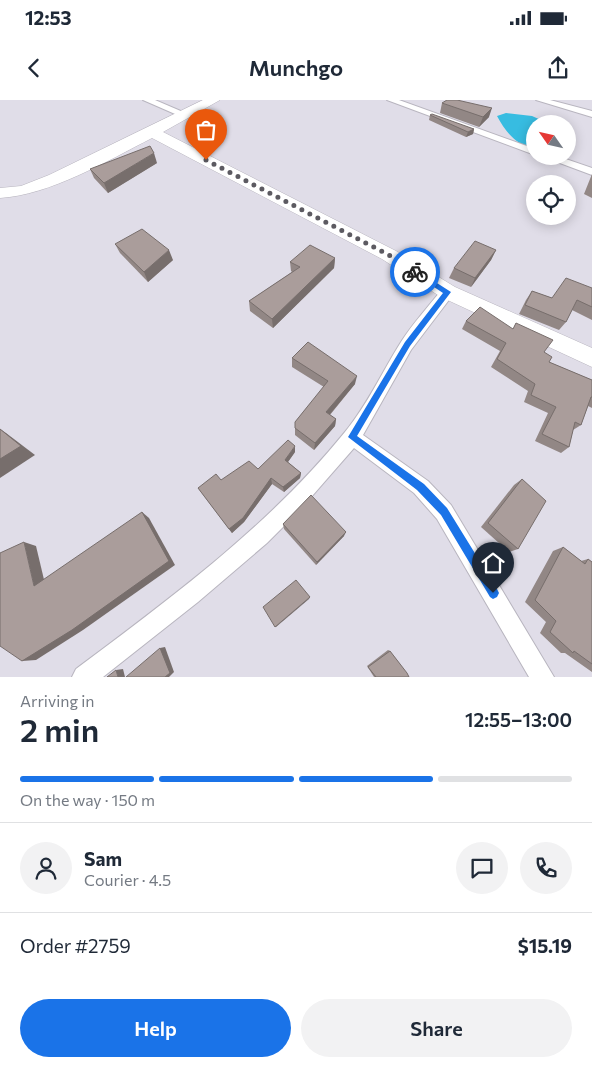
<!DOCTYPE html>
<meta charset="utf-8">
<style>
body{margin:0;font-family:Commissioner,sans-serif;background:#f2f2f3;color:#1f2937;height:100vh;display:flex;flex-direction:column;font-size:19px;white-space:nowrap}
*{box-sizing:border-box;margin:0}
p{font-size:16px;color:#747a83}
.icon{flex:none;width:28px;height:28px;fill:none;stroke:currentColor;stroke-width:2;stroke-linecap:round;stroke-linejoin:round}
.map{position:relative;height:577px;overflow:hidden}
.details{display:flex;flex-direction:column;background:#fff;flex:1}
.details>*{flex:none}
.needle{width:32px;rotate:304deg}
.fabs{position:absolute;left:526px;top:15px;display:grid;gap:10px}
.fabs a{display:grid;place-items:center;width:50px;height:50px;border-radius:50%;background:#fff;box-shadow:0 2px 12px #0003;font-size:25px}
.pin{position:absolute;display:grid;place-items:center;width:42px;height:42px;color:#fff;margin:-51px -21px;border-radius:50% 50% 50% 0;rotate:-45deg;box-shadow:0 0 5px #0007}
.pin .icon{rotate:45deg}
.courier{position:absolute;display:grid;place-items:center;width:50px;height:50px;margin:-25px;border:4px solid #1a73e8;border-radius:50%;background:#fff;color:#222;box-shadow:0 1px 6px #0007}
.headline em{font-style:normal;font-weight:600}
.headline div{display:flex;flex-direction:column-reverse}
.headline{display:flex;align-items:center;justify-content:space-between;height:85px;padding:0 20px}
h1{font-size:32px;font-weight:600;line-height:38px}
.bar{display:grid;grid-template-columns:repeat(4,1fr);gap:8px 5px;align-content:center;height:60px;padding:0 20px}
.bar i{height:6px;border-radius:4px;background:#e0e1e3}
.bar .selected{background:#1a73e8}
.bar p{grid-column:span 4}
.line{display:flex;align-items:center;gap:12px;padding:0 20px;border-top:1px solid #e0e1e3}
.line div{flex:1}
.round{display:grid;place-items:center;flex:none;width:52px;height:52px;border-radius:26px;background:#f2f2f3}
.cta{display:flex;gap:10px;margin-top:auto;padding:10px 20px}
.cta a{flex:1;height:58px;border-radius:30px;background:#1a73e8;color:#fff;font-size:20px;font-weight:600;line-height:58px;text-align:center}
.cta a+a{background:#f2f2f3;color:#1f2937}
.status{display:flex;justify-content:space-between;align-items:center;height:35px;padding:0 25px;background:#fff;direction:ltr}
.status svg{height:14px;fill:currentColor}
header{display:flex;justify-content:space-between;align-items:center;height:65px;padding:0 20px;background:#fff;font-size:22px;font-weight:600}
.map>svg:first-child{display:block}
</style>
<div class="status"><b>12:53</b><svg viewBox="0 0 49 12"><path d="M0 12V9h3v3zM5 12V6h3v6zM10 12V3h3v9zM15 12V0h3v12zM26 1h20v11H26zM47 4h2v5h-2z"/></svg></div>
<header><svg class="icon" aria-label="back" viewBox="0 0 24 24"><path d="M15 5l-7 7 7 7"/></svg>Munchgo<svg class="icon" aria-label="share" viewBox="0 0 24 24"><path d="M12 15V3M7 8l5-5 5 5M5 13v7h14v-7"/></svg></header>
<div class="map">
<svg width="592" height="577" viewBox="0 0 592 577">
<rect width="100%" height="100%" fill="#e0dde8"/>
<!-- water -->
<path fill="#37bce1" d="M506,13L532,16L550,24H535V50C516,44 506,33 497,16Z"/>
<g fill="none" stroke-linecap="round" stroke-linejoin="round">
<!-- street casing -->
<g stroke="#b8b5bf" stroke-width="2">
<g id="street">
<polygon points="143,0 155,0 190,15 188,17 182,17"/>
<polygon points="387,0 399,0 535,49 535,55"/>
<polygon points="536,0 550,0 592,11 592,17"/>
<polygon points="541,56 557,56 592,68 592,75"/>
<path d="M448,187L453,188L455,192L411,250L363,335L428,381L451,405L554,577H529L437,419L414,393L354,348L299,411L267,443L198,502L103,577H72L76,569C172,497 269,426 345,332C368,304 382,272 401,242C413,223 429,206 443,188Z"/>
</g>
</g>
<!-- secondary casing -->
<g stroke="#b8b5bf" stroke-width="1">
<path id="secondary" d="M203,0H220L163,32L396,151L455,187L592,248V267L441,197L382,159L152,38C107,61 50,95 0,98V88L21,86L49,75Z"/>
</g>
<!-- street -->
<use href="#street" fill="#fff" fill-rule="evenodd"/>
<!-- secondary -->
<use href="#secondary" fill="#fff" fill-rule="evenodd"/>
</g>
<!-- wall -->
<g fill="#928785">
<polygon points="442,3 489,17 479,27 440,13"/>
<polygon points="430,15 474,29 473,34 466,37 429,20"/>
<polygon points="157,63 108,93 94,78 90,69"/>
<polygon points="592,74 592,98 584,94"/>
<polygon points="115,144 173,160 148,182 120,153"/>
<polygon points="496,150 491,160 471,187 449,178 454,168"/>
<polygon points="335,158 334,168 273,228 250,211 249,201 292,172 291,171 290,162"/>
<polygon points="592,188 592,220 572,210 566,222 559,230 519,214 526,200 532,191 552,198"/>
<polygon points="466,221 513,229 516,223 544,252 549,262 592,280 592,308 588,306 581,325 573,330 569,347 561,353 535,341 548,313 524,302 528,291 491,267 500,251 462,229"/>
<polygon points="292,258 355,284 330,315 336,319 335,326 314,350 295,335 295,322 324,287 292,267"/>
<polygon points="295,352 288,362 301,373 300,378 284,392 272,384 244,422 232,433 198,388 258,369"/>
<polygon points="522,379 518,449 509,452 481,427 514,385"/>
<polygon points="283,424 344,436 316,465 284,429"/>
<polygon points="563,447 581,461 588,459 592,462 592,572 565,553 561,553 540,533 546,522 525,502 553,451"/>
<polygon points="388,550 390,551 409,577 374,577 367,566"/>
</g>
<!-- shaded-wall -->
<g fill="#776e6c">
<polygon points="492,8 489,17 479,27 483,17"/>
<polygon points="474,29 473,34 466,37 468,32"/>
<polygon points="154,53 157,63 108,93 104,83"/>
<polygon points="169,150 173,160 148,182 144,172"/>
<polygon points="496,150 491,160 471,187 475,178"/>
<polygon points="335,158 334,168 273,228 272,219"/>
<polygon points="357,276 355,284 325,320 326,312"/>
<polygon points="336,319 335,326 314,350 315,343"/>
<polygon points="0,329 6,333 35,355 0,378"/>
<polygon points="295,346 295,352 285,366 285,360"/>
<polygon points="301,373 300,378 284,392 283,387"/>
<polygon points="271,378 272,384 244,422 232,433 229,429"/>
<polygon points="142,412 149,418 175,465 83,530 36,560 22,561"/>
<polygon points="346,432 344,436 316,465 317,462"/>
<polygon points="24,442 36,446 46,488 34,486"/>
<polygon points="310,497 309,499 276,527 275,527"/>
<polygon points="165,547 174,572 169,577 165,577 160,548"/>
<polygon points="123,569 125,577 118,577 116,570"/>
</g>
<!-- building -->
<g fill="#aa9d9b" stroke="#776e6c">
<polygon points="447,0 457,0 492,8 483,17 442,3"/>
<polygon points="432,14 474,29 468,32 430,15"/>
<polygon points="150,46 154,53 104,83 90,69"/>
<polygon points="142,129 169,150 144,172 115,144"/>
<polygon points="475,141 496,150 475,178 454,168"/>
<polygon points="310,145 335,158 272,219 249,201 300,167 290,162"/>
<polygon points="566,178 592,188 592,207 577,200 566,222 525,205 532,191 552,198"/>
<polygon points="480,207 513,229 516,223 553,240 544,252 552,257 549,262 592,280 592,297 591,297 581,325 575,322 569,347 542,334 556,307 531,295 535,284 497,259 506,243 466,221"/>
<polygon points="308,242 357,276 326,312 336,319 315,343 295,328 295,322 328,281 292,258"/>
<polygon points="0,329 21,346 0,359"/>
<polygon points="288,340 295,346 285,360 301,373 283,387 271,378 243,418 229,429 198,388 216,374 221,380 249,361 258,369"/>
<polygon points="522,379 546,401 518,449 488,423"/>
<polygon points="311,395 346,432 317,462 283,424"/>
<polygon points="142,412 169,461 72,530 22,561 0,546 0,453 24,442 34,486"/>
<polygon points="563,447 585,464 588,459 592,462 592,564 574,551 573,553 550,532 556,521 535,500"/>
<polygon points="296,480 310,497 275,527 263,507"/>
<polygon points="160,548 170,573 165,577 126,577"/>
<polygon points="390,551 407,573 409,577 376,577 368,567"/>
<polygon points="116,570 118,577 107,577"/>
</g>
<!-- route -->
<polygon fill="#1a73e8" points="415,169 451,192 410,246 357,336 424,384 447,408 497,489 499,493 497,497 493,499 490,497 441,415 417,390 348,337 405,242 443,193 413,173 412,172"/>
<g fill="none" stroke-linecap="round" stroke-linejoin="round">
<!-- done -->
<polyline stroke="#5c5a61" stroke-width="5" stroke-dasharray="0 9" points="206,60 389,155 415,172"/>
</g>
</svg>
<div class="fabs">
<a><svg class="needle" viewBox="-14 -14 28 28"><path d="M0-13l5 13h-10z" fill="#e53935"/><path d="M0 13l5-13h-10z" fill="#747a83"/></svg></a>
<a><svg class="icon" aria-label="locate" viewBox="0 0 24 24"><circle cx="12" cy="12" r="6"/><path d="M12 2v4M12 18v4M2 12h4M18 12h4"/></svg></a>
</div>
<div class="pin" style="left:206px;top:60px;background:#ea580c"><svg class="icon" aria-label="bag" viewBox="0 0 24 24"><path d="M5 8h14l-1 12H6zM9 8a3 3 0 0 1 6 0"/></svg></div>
<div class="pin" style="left:493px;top:493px;background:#1f2937"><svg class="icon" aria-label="home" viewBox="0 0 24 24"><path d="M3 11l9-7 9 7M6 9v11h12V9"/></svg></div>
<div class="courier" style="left:415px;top:172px"><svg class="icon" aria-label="bike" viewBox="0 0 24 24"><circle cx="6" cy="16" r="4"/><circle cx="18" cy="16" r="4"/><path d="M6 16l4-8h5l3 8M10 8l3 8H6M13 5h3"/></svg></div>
</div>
<section class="details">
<div class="headline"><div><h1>2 min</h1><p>Arriving in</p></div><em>12:55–13:00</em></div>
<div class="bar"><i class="selected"></i><i class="selected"></i><i class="selected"></i><i></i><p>On the way · 150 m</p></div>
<div class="line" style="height:90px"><a class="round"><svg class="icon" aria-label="person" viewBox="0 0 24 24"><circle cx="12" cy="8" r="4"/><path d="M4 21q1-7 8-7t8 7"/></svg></a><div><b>Sam</b><p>Courier · 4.5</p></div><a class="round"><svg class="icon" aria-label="chat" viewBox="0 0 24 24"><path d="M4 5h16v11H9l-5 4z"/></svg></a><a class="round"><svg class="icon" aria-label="phone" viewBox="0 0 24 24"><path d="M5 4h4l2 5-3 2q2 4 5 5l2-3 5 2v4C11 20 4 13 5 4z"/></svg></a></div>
<div class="line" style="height:65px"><div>Order #2759</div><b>$15.19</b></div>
<div class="cta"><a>Help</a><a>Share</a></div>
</section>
